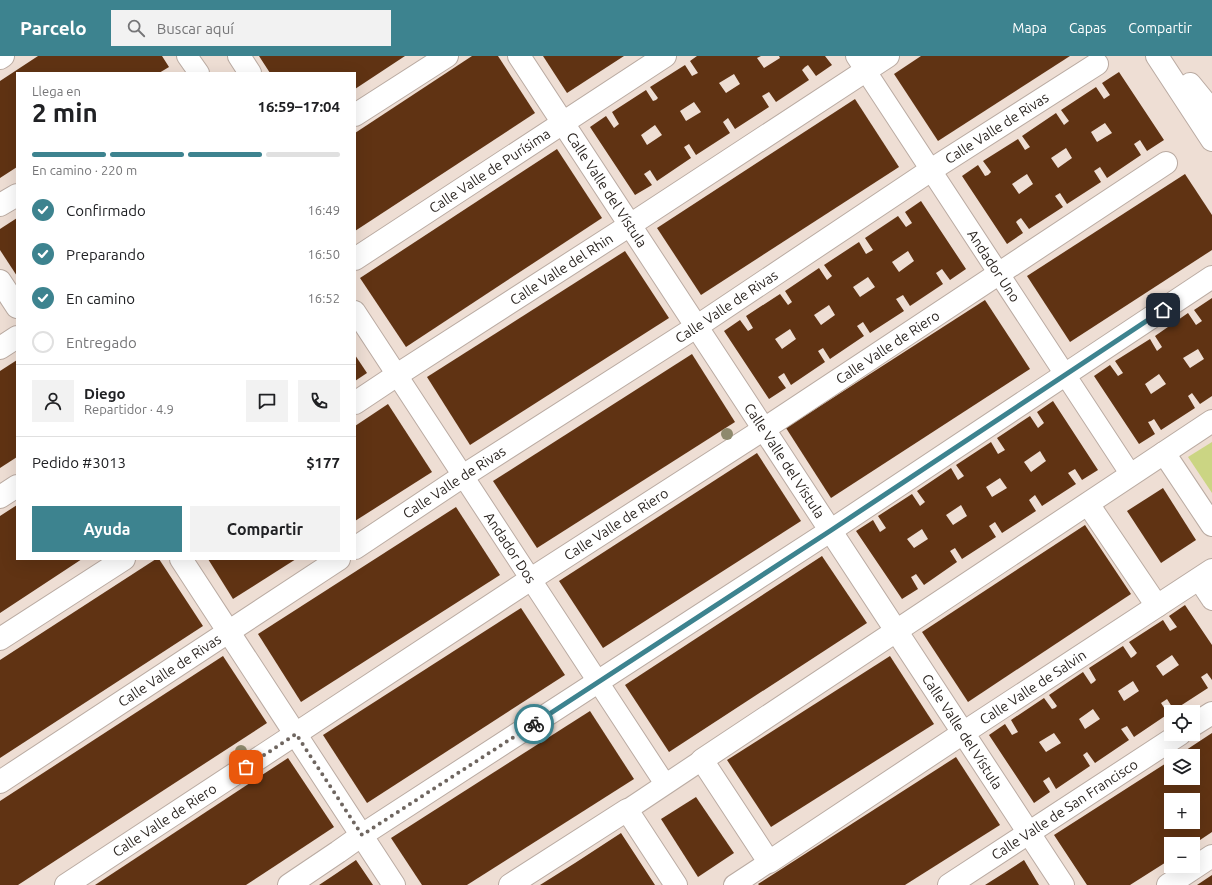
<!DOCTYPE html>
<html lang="es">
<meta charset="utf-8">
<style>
body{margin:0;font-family:Ubuntu,sans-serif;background:#f2f2f2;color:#202124;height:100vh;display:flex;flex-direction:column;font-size:15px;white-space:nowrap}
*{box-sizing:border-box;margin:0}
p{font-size:13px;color:#757577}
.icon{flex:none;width:22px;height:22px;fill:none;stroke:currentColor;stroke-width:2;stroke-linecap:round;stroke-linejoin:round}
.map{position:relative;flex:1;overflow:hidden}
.side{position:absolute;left:16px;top:16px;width:340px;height:488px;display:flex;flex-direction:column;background:#fff;border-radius:0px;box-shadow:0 4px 16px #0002}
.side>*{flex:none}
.controls{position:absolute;left:1164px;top:649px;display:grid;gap:8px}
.controls a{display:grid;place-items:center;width:36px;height:36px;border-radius:0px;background:#fff;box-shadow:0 4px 16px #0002;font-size:20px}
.pin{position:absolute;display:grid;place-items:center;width:34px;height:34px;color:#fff;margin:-17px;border-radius:8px;box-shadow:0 2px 6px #0006}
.courier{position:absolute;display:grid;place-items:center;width:40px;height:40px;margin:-20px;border:3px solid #3d838f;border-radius:50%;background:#fff;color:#222;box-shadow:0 1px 5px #0007}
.headline em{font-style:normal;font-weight:700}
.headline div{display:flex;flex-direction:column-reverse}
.headline{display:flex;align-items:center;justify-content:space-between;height:68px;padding:0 16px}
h1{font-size:26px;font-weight:700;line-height:30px}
.bar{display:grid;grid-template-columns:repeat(4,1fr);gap:6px 4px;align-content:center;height:48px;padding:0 16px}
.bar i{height:5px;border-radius:3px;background:#e0e0e0}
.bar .on{background:#3d838f}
.bar p{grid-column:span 4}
.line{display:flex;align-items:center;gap:10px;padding:0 16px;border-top:1px solid #e0e0e0}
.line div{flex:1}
.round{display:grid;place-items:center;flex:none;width:42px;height:42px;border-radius:0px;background:#f2f2f2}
ol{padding:0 16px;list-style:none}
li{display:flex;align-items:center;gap:12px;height:44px}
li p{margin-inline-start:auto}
li .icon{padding:4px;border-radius:50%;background:#3d838f;color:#fff;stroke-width:4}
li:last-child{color:#757577}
li i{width:22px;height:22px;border:2px solid #e0e0e0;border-radius:50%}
.button{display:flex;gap:8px;margin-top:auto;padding:8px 16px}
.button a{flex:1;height:46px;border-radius:0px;background:#3d838f;color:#fff;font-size:16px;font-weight:700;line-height:46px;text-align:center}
.button a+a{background:#f2f2f2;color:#202124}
header{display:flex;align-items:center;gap:24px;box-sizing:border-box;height:56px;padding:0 20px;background:#3d838f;color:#fff}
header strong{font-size:19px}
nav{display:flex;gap:22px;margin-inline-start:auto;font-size:14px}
.search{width:280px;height:36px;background:#f2f2f2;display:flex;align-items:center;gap:10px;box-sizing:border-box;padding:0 14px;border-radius:0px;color:#757577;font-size:15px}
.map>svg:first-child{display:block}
</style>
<header>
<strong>Parcelo</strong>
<div class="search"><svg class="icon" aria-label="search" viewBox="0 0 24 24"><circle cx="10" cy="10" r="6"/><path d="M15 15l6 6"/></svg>Buscar aquí</div>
<nav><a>Mapa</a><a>Capas</a><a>Compartir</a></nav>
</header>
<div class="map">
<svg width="1212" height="829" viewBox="0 0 1212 829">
<rect width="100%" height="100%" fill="#eeded4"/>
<!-- green -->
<polygon fill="#cbd583" points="1212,386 1212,437 1188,401"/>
<!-- building -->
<g fill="#603313" fill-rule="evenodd">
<polygon points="38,0 162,0 169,11 159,17 17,17 17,111 0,122 0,25"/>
<polygon points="259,0 405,0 355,33 355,17 270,17"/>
<polygon points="472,0 498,0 535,57 355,175 355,77"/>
<polygon points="543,0 624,0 567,37"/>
<path d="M697,0H761L757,2L764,12L780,2L779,0H825L832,9L816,20L808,9L805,11L802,14L809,24L776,46L769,36L762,40L769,51L735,73L728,62L723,66L730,77L696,99L689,88L684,91L691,102L657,125L650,114L644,118L652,129L635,139L590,71L606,60L614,72L619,68L612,56L646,34L653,45L656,44L658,42L650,31L685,9L692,20L698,17L690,5ZM734,18L740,28L726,37L719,27ZM694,46L701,56L686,65L680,55ZM655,69L662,79L647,89L641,79Z"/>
<polygon points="921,0 1070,0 938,85 894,18"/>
<path d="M1119,16L1164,84L1147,95L1140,84L1134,88L1141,99L1107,122L1100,111L1094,115L1101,126L1067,148L1060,137L1055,140L1063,151L1029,173L1021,162L1018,164L1016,166L1023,177L1007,188L962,120L978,109L985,120L988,119L991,116L983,105L1018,83L1025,94L1030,91L1022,80L1056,57L1064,69L1069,65L1061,54L1096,31L1104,43L1110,39L1102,27ZM1105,67L1112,77L1097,86L1091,76ZM1066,92L1072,102L1058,112L1051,102ZM1027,118L1033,128L1019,138L1012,128Z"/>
<polygon points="855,43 899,111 701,239 657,172"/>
<polygon points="557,93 602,162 406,291 360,222"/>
<polygon points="1185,118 1212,159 1212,194 1070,286 1027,220"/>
<path d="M921,145L966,213L950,224L942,213L936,217L943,228L910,250L903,239L896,243L904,255L870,277L863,266L857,270L864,280L830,303L823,292L818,295L825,306L791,329L784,317L778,321L786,332L769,343L724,275L740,264L748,275L753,272L746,260L780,238L788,249L792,246L785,235L819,212L827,224L832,220L824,209L859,186L866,198L873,194L865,182L898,160L906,171L912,167L905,156ZM908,195L914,205L899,216L892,206ZM868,221L875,231L860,241L853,231ZM829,249L835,259L821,269L814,259ZM790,273L796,283L782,293L775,283Z"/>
<polygon points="17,162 17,220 0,194 0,173"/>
<polygon points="625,195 669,262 470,389 427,321"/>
<path d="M1212,242V340L1200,348L1192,337L1188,340L1195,352L1161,374L1154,363L1151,365L1148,366L1155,378L1139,388L1094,320L1110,309L1118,320L1123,317L1115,305L1150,283L1157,295L1162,291L1155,280L1188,257L1196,269L1202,265L1194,254ZM1198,293L1204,303L1190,312L1183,302ZM1159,318L1166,328L1151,338L1145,328Z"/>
<polygon points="985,244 1030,313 831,442 786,372"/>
<polygon points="692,298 735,366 537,492 493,425"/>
<polygon points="355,299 367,317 355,325"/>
<polygon points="17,304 17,401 0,412 0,315"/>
<path d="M1053,345L1098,414L1082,424L1075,413L1068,417L1076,428L1042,450L1035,439L1029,444L1036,455L1002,477L995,466L989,470L996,481L962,503L955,492L950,495L957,506L924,529L916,518L913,520L911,521L918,533L902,543L856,475L873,464L880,476L886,472L878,460L912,438L920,450L925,446L917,435L951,412L958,424L964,420L956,409L991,386L998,398L1005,394L997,382L1030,360L1038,372L1044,367L1037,356ZM1040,395L1046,405L1031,416L1024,406ZM1000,422L1007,432L992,441L986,431ZM961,449L967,460L953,469L946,459ZM922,473L928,483L914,492L907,483Z"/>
<polygon points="388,348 432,416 355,465 355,370"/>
<polygon points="757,397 801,465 603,592 559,525"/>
<polygon points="1163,432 1196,484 1161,507 1127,455"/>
<polygon points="17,449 17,503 82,503 0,557 0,460"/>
<polygon points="456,451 500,519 301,646 258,578"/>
<polygon points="1085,469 1131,538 968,646 922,576"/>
<polygon points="822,500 867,567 669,696 625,629"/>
<polygon points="156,503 159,503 203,570 0,702 0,604"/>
<polygon points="208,503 296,503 233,543"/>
<path d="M1185,549L1212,589V624L1207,617L1201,621L1208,632L1174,654L1167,643L1161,647L1168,658L1134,681L1127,670L1121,673L1129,684L1095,707L1087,696L1083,699L1090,710L1056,733L1049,721L1043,725L1050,736L1034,747L989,679L1005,668L1012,679L1018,676L1011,664L1044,642L1052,653L1055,652L1057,650L1049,639L1083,616L1091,628L1094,626L1096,624L1089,612L1123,590L1131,602L1134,600L1137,597L1129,586L1163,564L1170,575L1177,571L1169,560ZM1172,599L1179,609L1163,620L1156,610ZM1133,625L1139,635L1124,645L1118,635ZM1093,653L1100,663L1085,673L1079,663ZM1054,677L1061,687L1046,696L1039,686Z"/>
<polygon points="521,552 565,619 367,747 323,679"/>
<polygon points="223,600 267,667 18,829 0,829 0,745"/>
<polygon points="890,600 934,668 771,771 727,704"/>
<polygon points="590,655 634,723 467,829 422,829 391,782"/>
<path d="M1212,677V776L1194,788H1171V803L1130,829H1087L1054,779L1171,704V722H1193V700H1177ZM1171,744H1193V766H1171Z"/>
<polygon points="956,701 1000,769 905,829 759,829 758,828"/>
<polygon points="288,702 334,771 275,810 246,829 95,829"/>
<polygon points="696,741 734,797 698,821 661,763"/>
<polygon points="621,777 655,829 540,829 575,807"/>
<polygon points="356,804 373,829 319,829 337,817"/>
<polygon points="1024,804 1039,829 985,829 1004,817"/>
<polygon points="1212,819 1212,829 1197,829"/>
</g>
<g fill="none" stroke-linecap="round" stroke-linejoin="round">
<!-- pedestrian casing -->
<g stroke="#baaba2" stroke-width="22">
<g id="pedestrian">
<polyline points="187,0 199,17"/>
<path id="s1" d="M856,0L1131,419"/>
<path id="s2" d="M355,255L665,728"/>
<polyline points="1198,523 1212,544"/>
<polyline points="627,754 702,704"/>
<polyline points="734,829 769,806"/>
</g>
</g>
<!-- minor casing -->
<g stroke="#baaba2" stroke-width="24">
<g id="minor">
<polyline points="239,0 250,17"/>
<path id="s3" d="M519,0L1063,829"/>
<polyline points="0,2 3,0"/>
<polyline points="355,59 447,0"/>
<polyline points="0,149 17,139"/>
<path id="s4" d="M355,203L665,0"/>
<polyline points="0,225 17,251"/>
<polyline points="0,292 17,281"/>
<path id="s5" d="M355,347L397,319L630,169L888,0"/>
<path id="s6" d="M1212,365L702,704L769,806L963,677L1212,514"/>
<polyline points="1164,397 1212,469"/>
<polyline points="0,441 17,430"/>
<polyline points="1088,448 1157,550"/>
<path id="s7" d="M355,492L463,420L696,271L931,114L1097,8"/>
<polyline points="181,503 394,829"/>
<polyline points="0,583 124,503"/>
<polyline points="1193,669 1212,657"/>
<path id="s8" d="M0,726L339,503"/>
<path id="s9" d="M66,829L531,523L764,373L1166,107"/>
<polyline points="289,829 338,796 362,779 830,475 1212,221"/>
<polyline points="510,829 627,754 676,829"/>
<path id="s10" d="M949,829L1180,678"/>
<polyline points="1168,829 1212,800"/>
</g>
</g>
<!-- trunk casing -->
<g stroke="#baaba2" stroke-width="24">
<g id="trunk">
<polyline points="1157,0 1212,84"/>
<polyline points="1190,28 1212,55"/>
</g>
</g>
<!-- pedestrian -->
<use href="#pedestrian" stroke="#fff" stroke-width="20"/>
<!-- minor -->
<use href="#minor" stroke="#fff" stroke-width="22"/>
<!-- trunk -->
<use href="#trunk" stroke="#fff" stroke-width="22"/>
</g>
<!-- trees -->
<g fill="#8e896d">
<circle cx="727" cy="378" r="6"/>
<circle cx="241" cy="695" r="6"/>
</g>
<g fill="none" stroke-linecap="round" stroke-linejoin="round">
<!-- done -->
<polyline stroke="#6f6660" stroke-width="4" stroke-dasharray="0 7.2" points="246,711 296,678 362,779 534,668"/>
<!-- route -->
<polyline stroke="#3d838f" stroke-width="5" points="534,668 830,475 1163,254"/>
</g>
<g text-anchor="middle" stroke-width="4" stroke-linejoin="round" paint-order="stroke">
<!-- street labels -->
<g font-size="14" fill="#2b2521" stroke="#eeded4">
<text dy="5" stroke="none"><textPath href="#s7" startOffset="767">Calle Valle de Rivas</textPath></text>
<text dy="5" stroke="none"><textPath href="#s4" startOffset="161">Calle Valle de Purísima</textPath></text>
<text dy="5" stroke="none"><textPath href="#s3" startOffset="160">Calle Valle del Vístula</textPath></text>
<text dy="5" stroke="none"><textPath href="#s1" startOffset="251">Andador Uno</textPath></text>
<text dy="5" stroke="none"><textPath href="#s5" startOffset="246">Calle Valle del Rhin</textPath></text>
<text dy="5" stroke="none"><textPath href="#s7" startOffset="443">Calle Valle de Rivas</textPath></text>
<text dy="5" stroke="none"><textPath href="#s9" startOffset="982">Calle Valle de Riero</textPath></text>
<text dy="5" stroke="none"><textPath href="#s3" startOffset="484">Calle Valle del Vístula</textPath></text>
<text dy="5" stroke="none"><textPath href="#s7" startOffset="119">Calle Valle de Rivas</textPath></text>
<text dy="5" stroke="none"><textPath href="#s9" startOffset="658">Calle Valle de Riero</textPath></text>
<text dy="5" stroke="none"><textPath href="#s2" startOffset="283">Andador Dos</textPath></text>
<text dy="5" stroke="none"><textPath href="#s8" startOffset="203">Calle Valle de Rivas</textPath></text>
<text dy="5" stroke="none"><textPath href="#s6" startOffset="1051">Calle Valle de Salvin</textPath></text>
<text dy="5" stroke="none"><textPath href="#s3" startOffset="808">Calle Valle del Vístula</textPath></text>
<text dy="5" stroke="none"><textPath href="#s10" startOffset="138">Calle Valle de San Francisco</textPath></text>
<text dy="5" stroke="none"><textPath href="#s9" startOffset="118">Calle Valle de Riero</textPath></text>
</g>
</g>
</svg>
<div class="controls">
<a><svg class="icon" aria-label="locate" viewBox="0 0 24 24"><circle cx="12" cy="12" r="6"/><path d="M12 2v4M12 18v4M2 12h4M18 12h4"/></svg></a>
<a><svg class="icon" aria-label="layers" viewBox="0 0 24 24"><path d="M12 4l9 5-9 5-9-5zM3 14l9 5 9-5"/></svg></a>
<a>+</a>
<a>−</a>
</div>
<div class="pin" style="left:246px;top:711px;background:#ea580c"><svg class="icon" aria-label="bag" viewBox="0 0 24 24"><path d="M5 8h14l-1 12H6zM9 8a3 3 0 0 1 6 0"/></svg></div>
<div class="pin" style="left:1163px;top:254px;background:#1f2937"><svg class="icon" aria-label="home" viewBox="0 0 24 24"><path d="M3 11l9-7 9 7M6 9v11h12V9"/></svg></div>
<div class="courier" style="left:534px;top:668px"><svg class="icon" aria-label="bike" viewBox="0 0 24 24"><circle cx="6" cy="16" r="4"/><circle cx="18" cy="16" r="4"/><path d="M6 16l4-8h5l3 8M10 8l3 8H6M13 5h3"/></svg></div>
<section class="side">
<div class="headline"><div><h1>2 min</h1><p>Llega en</p></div><em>16:59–17:04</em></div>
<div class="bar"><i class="on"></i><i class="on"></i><i class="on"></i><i></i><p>En camino · 220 m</p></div>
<ol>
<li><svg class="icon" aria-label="check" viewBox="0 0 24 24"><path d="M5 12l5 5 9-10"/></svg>Confirmado<p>16:49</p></li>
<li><svg class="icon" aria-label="check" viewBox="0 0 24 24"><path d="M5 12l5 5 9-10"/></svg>Preparando<p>16:50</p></li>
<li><svg class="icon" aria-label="check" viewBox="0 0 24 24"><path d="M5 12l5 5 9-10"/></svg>En camino<p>16:52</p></li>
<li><i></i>Entregado</li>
</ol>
<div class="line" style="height:72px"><a class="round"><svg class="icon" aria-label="person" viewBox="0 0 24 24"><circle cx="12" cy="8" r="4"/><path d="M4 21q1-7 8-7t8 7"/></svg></a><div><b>Diego</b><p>Repartidor · 4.9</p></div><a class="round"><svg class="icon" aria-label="chat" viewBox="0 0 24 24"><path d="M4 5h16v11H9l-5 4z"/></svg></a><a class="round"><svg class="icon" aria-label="phone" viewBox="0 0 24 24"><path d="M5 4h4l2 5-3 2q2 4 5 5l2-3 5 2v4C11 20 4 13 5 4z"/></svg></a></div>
<div class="line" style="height:52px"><div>Pedido #3013</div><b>$177</b></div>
<div class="button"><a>Ayuda</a><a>Compartir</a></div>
</section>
</div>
